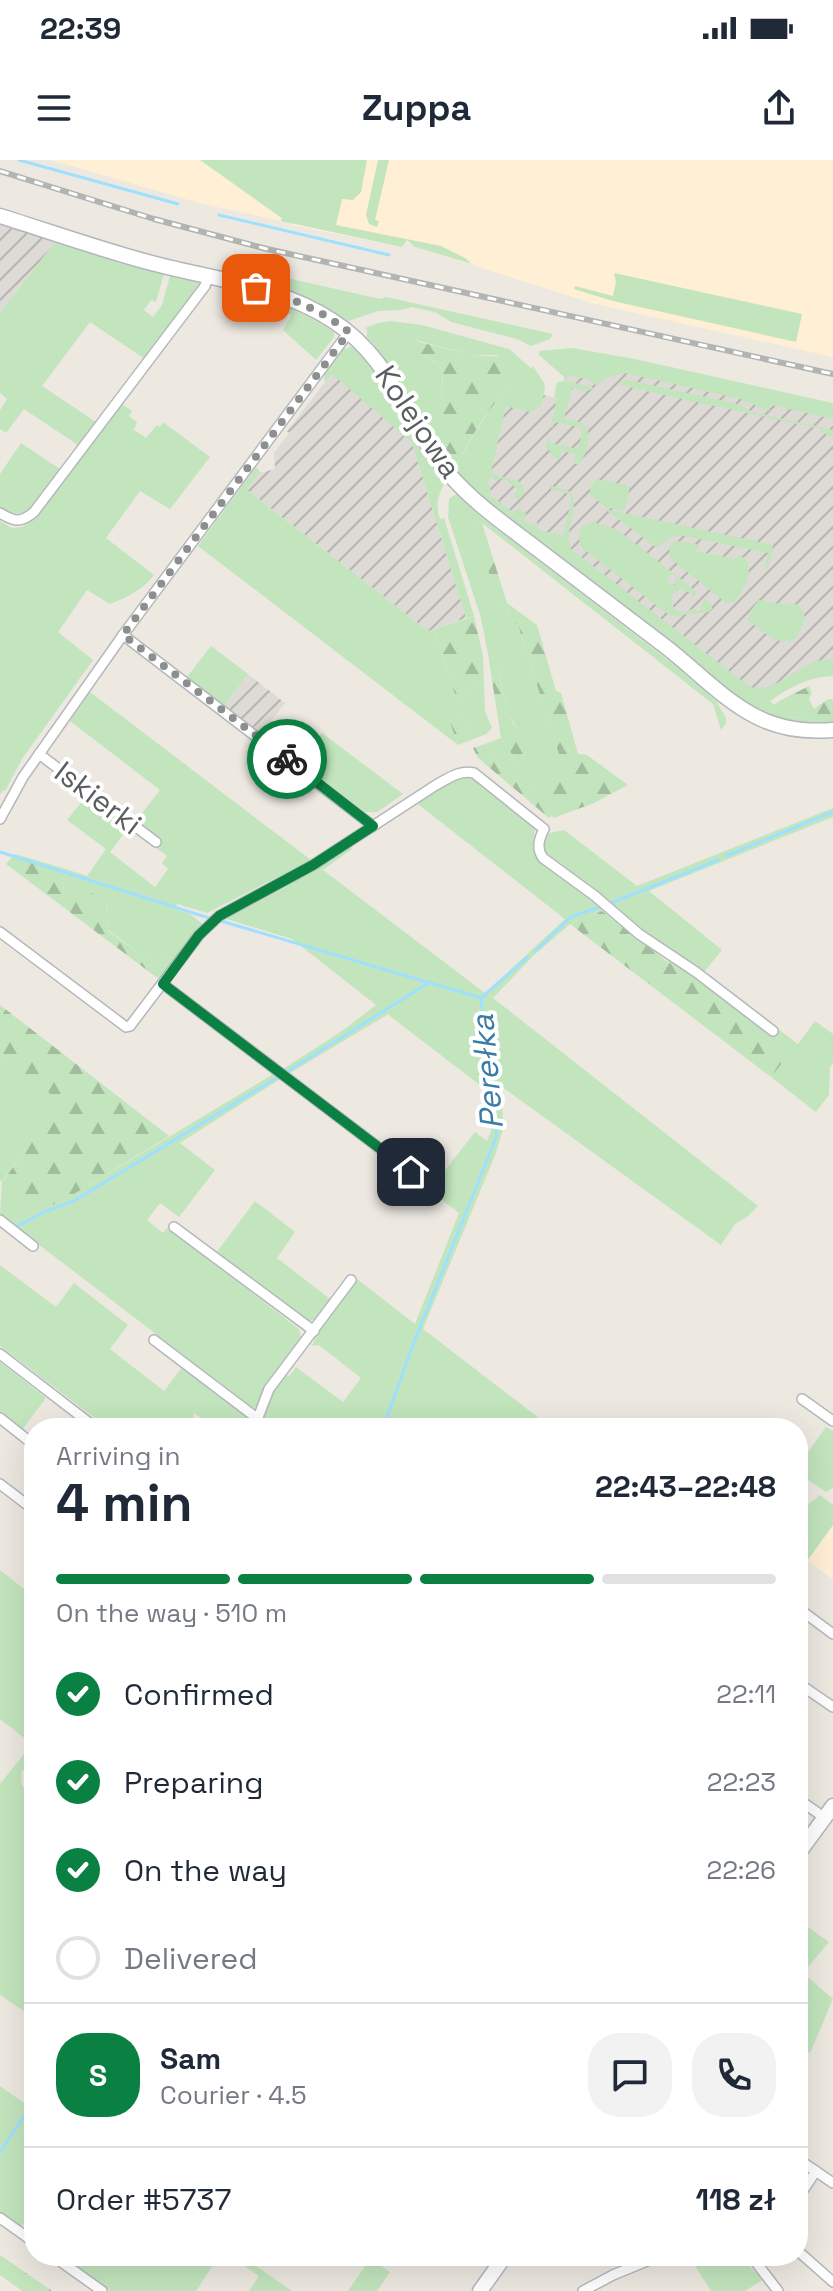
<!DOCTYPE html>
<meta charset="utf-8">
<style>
body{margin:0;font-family:"Space Grotesk",sans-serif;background:#f2f2f3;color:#1f2937;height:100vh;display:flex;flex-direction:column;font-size:30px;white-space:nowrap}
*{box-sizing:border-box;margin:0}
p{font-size:26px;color:#747a83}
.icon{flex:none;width:44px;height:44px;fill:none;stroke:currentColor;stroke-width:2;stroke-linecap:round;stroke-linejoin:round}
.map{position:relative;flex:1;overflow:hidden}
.details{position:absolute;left:24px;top:1258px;width:784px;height:848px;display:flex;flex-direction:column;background:#fff;border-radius:32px;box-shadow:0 8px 32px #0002}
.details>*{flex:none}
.pin{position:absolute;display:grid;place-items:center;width:68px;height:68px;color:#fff;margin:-34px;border-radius:16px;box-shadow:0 4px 12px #0006}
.courier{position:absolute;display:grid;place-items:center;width:80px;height:80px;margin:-40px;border:6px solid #0b8043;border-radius:50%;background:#fff;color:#222;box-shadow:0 2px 10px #0007}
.summary em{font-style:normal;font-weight:700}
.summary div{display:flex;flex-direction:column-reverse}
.summary{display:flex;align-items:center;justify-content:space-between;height:136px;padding:0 32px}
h1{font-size:52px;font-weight:700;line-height:60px}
.bar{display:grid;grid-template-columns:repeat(4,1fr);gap:12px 8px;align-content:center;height:96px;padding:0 32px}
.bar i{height:10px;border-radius:6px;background:#e0e1e3}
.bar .selected{background:#0b8043}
.bar p{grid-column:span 4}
.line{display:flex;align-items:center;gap:20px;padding:0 32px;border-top:2px solid #e0e1e3}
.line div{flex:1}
.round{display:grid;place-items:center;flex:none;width:84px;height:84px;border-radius:32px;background:#f2f2f3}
ol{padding:0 32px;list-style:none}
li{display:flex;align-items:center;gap:24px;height:88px}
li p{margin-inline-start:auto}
li .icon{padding:8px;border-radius:50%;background:#0b8043;color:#fff;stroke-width:4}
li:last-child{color:#747a83}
li i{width:44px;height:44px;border:4px solid #e0e1e3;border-radius:50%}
.status{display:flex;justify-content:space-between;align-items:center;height:56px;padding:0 40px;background:#fff;direction:ltr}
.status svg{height:22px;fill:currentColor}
header{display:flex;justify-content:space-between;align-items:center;height:104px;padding:0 32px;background:#fff;font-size:36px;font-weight:700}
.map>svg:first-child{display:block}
</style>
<div class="status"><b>22:39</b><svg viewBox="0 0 49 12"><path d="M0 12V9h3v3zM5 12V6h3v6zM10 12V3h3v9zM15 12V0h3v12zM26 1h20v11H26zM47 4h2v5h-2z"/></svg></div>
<header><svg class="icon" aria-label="menu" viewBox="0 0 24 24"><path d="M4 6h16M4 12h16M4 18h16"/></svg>Zuppa<svg class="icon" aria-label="share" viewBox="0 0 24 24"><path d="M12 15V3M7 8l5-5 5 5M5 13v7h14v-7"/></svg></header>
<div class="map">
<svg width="833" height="2131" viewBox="0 0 833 2131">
<defs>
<pattern id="industrial-furrows" width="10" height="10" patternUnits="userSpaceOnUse" patternTransform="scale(2)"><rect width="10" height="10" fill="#dedbd6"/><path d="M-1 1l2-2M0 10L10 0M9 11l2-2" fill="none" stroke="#b7b5b1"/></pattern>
<pattern id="forest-firs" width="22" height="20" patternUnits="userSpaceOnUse" patternTransform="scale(2)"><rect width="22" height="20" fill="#c2e5bd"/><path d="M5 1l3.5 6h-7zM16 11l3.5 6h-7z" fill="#a1bd9d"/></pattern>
</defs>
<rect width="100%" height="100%" fill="#ede9e1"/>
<!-- commercial -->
<g fill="#feefd5">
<polygon points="51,0 200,0 282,59 281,61 199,43"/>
<polygon points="341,0 833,0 833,197 595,144 415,87 407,80 402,87 291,65"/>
<polygon points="833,1365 833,1419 807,1401"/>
</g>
<!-- industrial -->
<g fill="url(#industrial-furrows)">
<polygon points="0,65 55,82 0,153"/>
<polygon points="605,204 833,252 833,504 757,539 482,329 506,245 539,234 561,239 567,212"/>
<polygon points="332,213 412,283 466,458 428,471 246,329 257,314 275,309 274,293 289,273 287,271"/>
<polygon points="248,514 285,543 261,574 224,546"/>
</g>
<!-- green -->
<g fill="#c2e5bd" fill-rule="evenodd">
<polygon points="200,0 367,0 361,32 353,40 342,39 336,65 441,86 465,98 472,104 415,87 407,80 402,87 281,61 282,58"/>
<polygon points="378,0 389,0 375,60 379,61 377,67 369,64 366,55"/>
<polygon points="55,82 127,105 164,114 156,142 151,140 144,150 153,157 162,145 170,116 200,123 200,127 145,199 90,162 42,226 96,262 78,285 24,249 6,273 0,269 0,250 7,239 0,233 0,153"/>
<path d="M247,109L380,139L386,137L553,174L550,179L531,186L517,179L451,162L435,152L412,147L401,150L378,151L345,162C312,144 282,125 246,114Z"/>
<polygon points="614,113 802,154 796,182 613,141 574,129 575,126 613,136 616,122"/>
<path d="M251,135C282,142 307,155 334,172V177L316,200L283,170L292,155L250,138Z"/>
<path d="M390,161L422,165L509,189L531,208L533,206L544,223L545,229L541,246L530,252L506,246L491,313L520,322L524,329V335L517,339L514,335L518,329L503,318L496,321L491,317L487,323L491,327L490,335L513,352L519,348L526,354L524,361L530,365L537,362L538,370L563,375L571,342L570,334L551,330L552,326L571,332C580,350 563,370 571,389L750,527C781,534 803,495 833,500V516C808,517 790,527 770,541L774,545L779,541L791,557L809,559H833V564C793,564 777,560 742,541L486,343C473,330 457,317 447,302C421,265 403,222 373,188L375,185L367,178V170L365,168L378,163ZM414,178L419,181L472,195H496L524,214C494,239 476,270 457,304L440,243L442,240L441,234L443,214L439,205L425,196Z"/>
<path d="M351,186C380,211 394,244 412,276C421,293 433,308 445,323C438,335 435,345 440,359L444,358L474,456L466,458L412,283L332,214L325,222L323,213L343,187L346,189Z"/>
<path d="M572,188L635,199L833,243V259L771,245L769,251L740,239L625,213L605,218L597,226L588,219L567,216L566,221L592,227L593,229L585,231L572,228L564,259C569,260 579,261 584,265C594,274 586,296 579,304H574L576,294L562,291L558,301L546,287L548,277L550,278V283L578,289L583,268L554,262L553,267L550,268L557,238L554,237L557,222L564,221V217L539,195V191Z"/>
<polygon points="624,219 738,244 753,252 833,270 833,276 820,273 821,269 632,228 630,225 628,227 618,225"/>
<path d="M122,244L132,251L129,256L137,262L134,270L146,278L157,265L160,267L163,262L210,297L170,349L140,331L106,378L154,415C144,429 126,438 110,444L87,430L58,472L93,500L22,599L5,631L3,630L0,635V361L12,368L22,367L30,362Z"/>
<path d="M21,283L60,309L29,350C18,356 10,354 0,348V314Z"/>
<polygon points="256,307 261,313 257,315 247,330 428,471 434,469 455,534 443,539 458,585 198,386"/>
<polygon points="597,319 630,326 625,349 623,351 606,347 590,335 590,327"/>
<path d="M456,334L479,355L677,507L715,539L726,558V563L721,570L713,544L482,363L475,362L499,447L507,443L508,455L518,465L562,604L540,627L531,630C512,621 495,602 485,584L501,578L513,596L515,602L524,595L514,563L508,555L496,499L488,494L481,458L448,357L449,339Z"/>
<polygon points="605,349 773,385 768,409 765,408 768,393 679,375 671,377 660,386 654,386"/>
<path d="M594,362L616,369L676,415H669L668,424L675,425L677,416L697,432L693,437L691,433L680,429L673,434L671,443L676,451L685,452L691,449L701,451L704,438L712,444V449L708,452L674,456L666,453L582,388C576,376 578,363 594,362Z"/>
<path d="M681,381L699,385L696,391L735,399L740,395C758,407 745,429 734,442L726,443L670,398L669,387L675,382Z"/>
<path d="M759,440L786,445L789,443L799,445L805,457C795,502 769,476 746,459L752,453L750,451Z"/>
<polygon points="211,486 248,514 224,546 187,517"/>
<path d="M484,521L485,551L492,568L486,574L471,580C461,548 450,540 484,521Z"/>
<polygon points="90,532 311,700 207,753 177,744 175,749 190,754 204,765 178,798 168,797 157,802 147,799 108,770 107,744 78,732 68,736 63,732 66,709 87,716 106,689 67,660 87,635 129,667 110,692 155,727 168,709 162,703 167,696 156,688 161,681 136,661 160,630 70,561"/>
<polygon points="322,573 403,634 377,652 365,652 299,603"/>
<polygon points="470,616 485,624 535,666 533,686 535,694 598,742 602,751 570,764 533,796 493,838 758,1046 747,1057 735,1064 721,1085 502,927 503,969 496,993 423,1169 552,1268 276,1268 262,1255 273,1227 284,1213 289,1217 296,1207 343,1242 361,1218 319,1185 312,1186 315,1178 357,1119 415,1164 459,1053 412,1017 418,1008 436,1022 475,972 487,981 491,971 485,929 386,853 387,855 290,913 283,909 342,871 376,845 292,779 224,758 284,728 349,685 352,689 323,710 485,833 565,759 414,641 459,617"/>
<polygon points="833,648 833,657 649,731 722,790 704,812 623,758 604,739 541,689 543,679 550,673 564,670 637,726"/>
<polygon points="815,861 833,874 833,902 830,908 829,935 816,952 771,917 792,889 774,874 778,869 798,884"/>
<polygon points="0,895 62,942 2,1021 66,1039 275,913 282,918 180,983 215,1010 179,1057 160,1043 147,1060 163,1073 167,1068 299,1169 301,1178 266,1223 257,1246 253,1248 0,1055 2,1022 0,1020"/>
<polygon points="255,1041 295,1072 277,1098 330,1139 314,1160 307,1161 216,1093"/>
<polygon points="0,1105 56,1147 74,1123 128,1165 110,1189 164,1231 183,1206 248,1255 251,1264 250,1268 214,1268 194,1253 192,1268 108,1268 0,1186"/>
<polygon points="0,1202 46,1238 22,1270 0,1253"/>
<polygon points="826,1267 833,1271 833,1328 826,1332 798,1313 798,1306"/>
<polygon points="820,1335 833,1345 833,1365 807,1401 798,1395 798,1353"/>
<polygon points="0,1410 34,1437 34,1596 21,1613 22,1625 34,1645 34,1858 0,1835 0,1624 32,1584 0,1559"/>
<polygon points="798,1760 829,1782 803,1813 833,1839 810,1893 798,1885 798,1862 809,1847 798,1839"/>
<polygon points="0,1926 27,1945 34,1935 34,2049 21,2067 0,2052"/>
<polygon points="62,2096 219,2096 196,2131 110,2131"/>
<polygon points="230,2096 242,2096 292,2131 249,2131 259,2116"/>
<path d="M689,2096C724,2096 738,2091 763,2120L745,2131H711Z"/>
<polygon points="370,2099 390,2112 377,2131 348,2131"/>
</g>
<!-- forest -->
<g fill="url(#forest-firs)">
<path d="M414,178L419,182L472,195L503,197L516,202L525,214C494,238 475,270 457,304L446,292L429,250L442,240C440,231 444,222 443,214C440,199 417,193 405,188L403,183Z"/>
<path d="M474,362L482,363L507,443L537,465L556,531L561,533L578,594L587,595L628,625L594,643L554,658L552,656L549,658L478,598L473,588L485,584C495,602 512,621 531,630L539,627L541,616L553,612L562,604L518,465L508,455L507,444L499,447Z"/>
<path d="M474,456L483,496L484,521C450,540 461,548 471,580L458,585L442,539L455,534L434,469Z"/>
<path d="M488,494L496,499L508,555C519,570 523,590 526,607L520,611L513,596L501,578Z"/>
<polygon points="809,526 812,532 809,539 814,549 828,539 833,539 833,559 809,559 791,557 779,541"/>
<path d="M15,694L66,709L63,732L68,735L86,730C112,743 107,743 108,771L147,799L157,802L168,797L178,798L163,818L156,817L6,704Z"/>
<polygon points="602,751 665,800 698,817 793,889 771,917 570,764"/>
<polygon points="0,845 169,976 66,1039 40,1050 2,1022 61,942 0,895"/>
<polygon points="0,2095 51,2130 51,2131 22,2131 0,2115"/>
</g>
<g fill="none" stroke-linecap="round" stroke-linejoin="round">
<!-- stream -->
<g stroke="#9fe0ff" stroke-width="3">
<polyline points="19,0 178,44"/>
<polyline points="219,55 389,95"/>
<polyline points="0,692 209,758"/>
<polyline points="726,696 833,652"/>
<polyline points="611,743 718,700"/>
<polyline points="221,761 481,838"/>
<polyline points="535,791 571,757 599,747"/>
<polyline points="288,911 430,822"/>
<polyline points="18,1066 44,1052 74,1041 278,917"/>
<polyline points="383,1268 414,1182 497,975 481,838 528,797"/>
<polyline points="0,1992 34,1941"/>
</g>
<!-- street casing -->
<g stroke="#b4b8bc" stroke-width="12">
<g id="street">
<path d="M0,353C15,362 21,363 34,352L205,126L208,116"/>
<polyline points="123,475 373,666"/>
<polyline points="39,594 156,682"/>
<polyline points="0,659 23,617 123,475 349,172"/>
<path d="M0,772L126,867L130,866L199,775L219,756L313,705L436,625C449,618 459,610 474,613L544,669C539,679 536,688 543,698L595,736L639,774L696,812L773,871"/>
<polyline points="163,824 411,1012"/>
<polyline points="0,1060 33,1086"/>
<polyline points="174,1067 314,1171"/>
<polyline points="154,1180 258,1259"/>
<polyline points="0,1194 96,1268"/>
<polyline points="802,1239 833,1261"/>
<polyline points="0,1258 34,1285"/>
<polyline points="254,1268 269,1229 351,1120"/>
<polyline points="0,1324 34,1350"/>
<polyline points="798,1448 833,1474"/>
<polyline points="798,1523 833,1547"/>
<polyline points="798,1639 825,1658"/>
<polyline points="798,1999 833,2023"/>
<polyline points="798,2038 816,2011"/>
<polyline points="0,2058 34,2082"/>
<polyline points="798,2091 833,2122"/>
<polyline points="53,2096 102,2131"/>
<polyline points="748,2096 755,2101 778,2131"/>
<polyline points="583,2131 613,2115 659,2096"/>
</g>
</g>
<!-- secondary casing -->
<g stroke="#b3b7bc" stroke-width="17">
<g id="secondary">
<path d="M0,56C48,71 96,88 144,101C208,119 277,124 333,161C394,200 405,263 449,314C474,343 506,365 536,388C579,421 623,454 666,487C696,510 723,540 757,557C780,569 807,572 833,570"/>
<polyline points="798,1694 833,1646"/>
<polyline points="480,2131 505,2096"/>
</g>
</g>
<!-- street -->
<use href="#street" stroke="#fff" stroke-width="9"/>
<!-- secondary -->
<use href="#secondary" stroke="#fff" stroke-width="14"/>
<!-- rail casing -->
<g stroke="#b2b3b3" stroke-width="6">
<polyline id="rail" points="0,11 154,59 267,89 833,214"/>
</g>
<!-- rail -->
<use href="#rail" stroke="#fff" stroke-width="3" stroke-dasharray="9" stroke-linecap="butt"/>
</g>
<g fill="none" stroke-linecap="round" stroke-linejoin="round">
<!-- done -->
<path stroke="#8d8f8e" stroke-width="8" stroke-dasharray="0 14.4" d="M256,128C290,137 321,150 349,172L123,475L287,599"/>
<!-- route -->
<polyline stroke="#0b8043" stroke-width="10" points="287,599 373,666 313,705 219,756 199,775 163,824 411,1012"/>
</g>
<g text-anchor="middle" stroke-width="8" stroke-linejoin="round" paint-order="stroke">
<!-- street labels -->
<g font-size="30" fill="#5a5e62" stroke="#fff">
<text transform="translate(418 262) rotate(56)" y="10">Kolejowa</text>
<text transform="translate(98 638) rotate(37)" y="10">Iskierki</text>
</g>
<!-- water labels -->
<g font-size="32" font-style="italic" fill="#3b7ca7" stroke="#fff">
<text transform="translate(487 912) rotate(-95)" y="11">Perełka</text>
</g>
</g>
</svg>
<div class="pin" style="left:256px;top:128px;background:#ea580c"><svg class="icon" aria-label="bag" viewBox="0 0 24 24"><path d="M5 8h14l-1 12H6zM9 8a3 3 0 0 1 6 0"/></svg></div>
<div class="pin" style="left:411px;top:1012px;background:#1f2937"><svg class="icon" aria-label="home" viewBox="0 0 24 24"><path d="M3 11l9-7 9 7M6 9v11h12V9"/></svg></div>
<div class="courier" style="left:287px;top:599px"><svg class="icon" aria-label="bike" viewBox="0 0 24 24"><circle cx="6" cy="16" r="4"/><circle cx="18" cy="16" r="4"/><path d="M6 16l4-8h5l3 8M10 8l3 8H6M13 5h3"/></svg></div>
<section class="details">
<div class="summary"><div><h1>4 min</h1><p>Arriving in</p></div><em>22:43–22:48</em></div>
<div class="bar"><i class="selected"></i><i class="selected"></i><i class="selected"></i><i></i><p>On the way · 510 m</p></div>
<ol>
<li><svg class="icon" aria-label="check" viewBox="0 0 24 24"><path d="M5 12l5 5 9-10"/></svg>Confirmed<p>22:11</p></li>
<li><svg class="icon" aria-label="check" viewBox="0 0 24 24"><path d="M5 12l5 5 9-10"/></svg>Preparing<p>22:23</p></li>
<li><svg class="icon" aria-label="check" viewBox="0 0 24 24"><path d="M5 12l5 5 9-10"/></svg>On the way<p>22:26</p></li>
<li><i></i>Delivered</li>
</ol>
<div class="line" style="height:144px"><b class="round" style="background:#0b8043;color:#fff">S</b><div><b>Sam</b><p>Courier · 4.5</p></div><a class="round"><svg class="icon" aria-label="chat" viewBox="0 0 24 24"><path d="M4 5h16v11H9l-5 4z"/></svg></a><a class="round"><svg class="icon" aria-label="phone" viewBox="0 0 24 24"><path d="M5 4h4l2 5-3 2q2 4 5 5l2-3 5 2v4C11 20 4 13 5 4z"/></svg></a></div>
<div class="line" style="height:104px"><div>Order #5737</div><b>118 zł</b></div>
</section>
</div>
